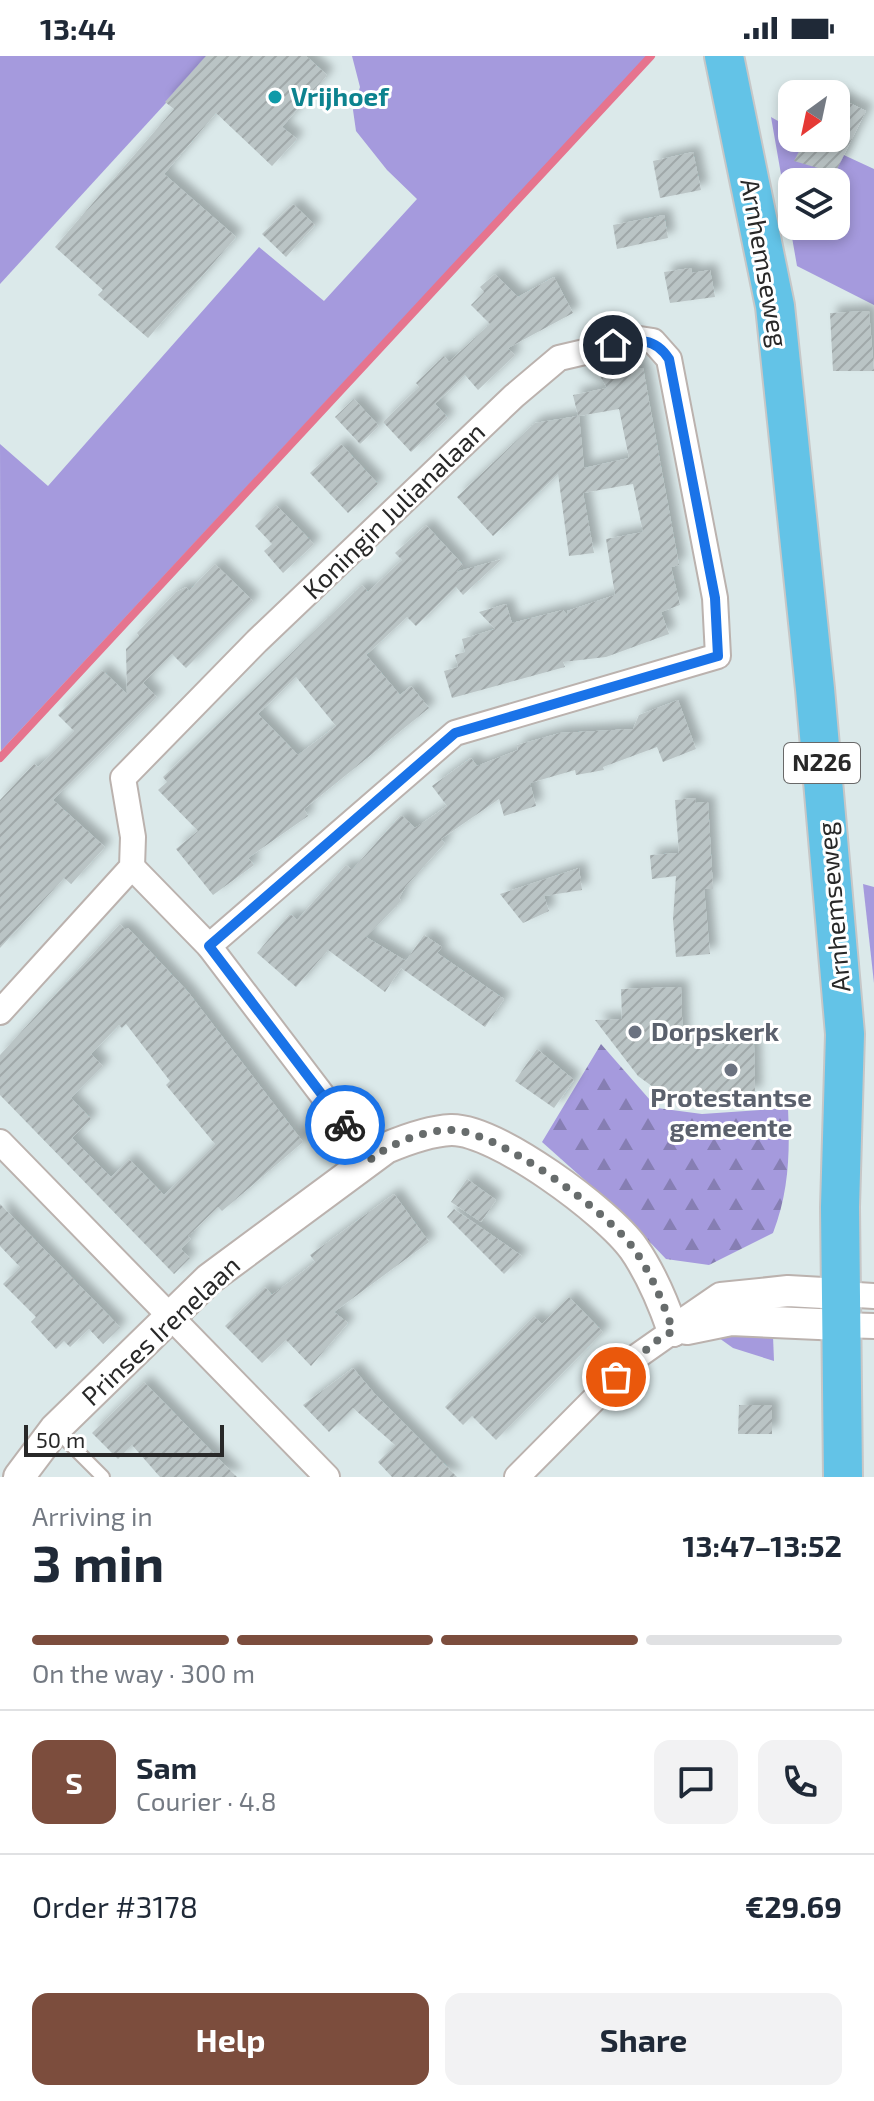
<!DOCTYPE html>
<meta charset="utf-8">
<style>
body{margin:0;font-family:"Exo 2",sans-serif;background:#f2f2f3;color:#1f2937;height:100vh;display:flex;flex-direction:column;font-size:30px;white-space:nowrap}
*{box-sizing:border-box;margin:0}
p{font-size:26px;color:#747a83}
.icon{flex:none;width:44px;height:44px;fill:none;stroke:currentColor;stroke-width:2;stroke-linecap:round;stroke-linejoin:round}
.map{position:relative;height:1421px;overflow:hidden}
.sheet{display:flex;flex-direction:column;background:#fff;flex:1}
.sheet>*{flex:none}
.needle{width:52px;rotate:213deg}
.tools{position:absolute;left:778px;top:24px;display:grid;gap:16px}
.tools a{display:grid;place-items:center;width:72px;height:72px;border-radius:16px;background:#fff;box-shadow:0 4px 12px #0003;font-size:40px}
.scale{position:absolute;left:24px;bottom:20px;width:200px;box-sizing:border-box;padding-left:8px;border:4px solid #282828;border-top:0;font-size:22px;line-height:28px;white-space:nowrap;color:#282828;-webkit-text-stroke:6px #fff;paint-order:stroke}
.pin{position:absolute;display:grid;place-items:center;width:68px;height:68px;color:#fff;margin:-34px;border:4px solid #fff;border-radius:50%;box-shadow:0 2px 8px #0007}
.courier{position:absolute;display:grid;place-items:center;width:80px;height:80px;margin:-40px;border:6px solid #1a73e8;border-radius:50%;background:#fff;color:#222;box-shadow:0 2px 10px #0007}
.headline em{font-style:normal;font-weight:700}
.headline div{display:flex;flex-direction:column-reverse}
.headline{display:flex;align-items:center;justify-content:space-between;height:136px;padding:0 32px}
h1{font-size:52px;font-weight:700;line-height:60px}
.bar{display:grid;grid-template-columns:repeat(4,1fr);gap:12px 8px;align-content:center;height:96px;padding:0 32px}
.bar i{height:10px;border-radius:6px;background:#e0e1e3}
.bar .selected{background:#7c4d3d}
.bar p{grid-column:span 4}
.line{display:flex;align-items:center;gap:20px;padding:0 32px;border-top:2px solid #e0e1e3}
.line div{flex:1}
.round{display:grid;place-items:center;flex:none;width:84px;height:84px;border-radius:16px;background:#f2f2f3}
.button{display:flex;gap:16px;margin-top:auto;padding:16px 32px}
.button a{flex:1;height:92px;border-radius:16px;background:#7c4d3d;color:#fff;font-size:32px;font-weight:700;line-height:92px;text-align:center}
.button a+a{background:#f2f2f3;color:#1f2937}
.status{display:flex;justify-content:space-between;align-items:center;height:56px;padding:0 40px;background:#fff;direction:ltr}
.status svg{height:22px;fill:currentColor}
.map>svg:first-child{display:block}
</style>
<div class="status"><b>13:44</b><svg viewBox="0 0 49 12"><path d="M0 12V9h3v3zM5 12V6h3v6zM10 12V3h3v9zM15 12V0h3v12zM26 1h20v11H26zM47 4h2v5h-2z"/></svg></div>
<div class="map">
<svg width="874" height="1421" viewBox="0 0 874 1421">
<defs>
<pattern id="forest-firs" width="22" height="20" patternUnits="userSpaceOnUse" patternTransform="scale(2)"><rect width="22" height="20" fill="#a59add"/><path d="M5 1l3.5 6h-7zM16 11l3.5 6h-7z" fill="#867eb3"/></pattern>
<pattern id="building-hatch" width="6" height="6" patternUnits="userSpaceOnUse" patternTransform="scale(2)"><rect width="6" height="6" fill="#bac4c5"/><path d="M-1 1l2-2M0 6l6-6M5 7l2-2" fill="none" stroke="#a0a8a9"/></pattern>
<filter id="shadow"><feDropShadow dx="7" dy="-7" stdDeviation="4" flood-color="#0004"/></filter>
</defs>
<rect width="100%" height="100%" fill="#dbe9ea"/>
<!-- grass -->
<g fill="#a59add" fill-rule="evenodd">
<polygon points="0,0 209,0 0,228"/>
<polygon points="352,0 647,0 1,695 0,388 48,430 259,191 324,245 417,143 387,114 356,75 353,54 360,31"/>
<path d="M771,61L792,73V82H807L874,113V249L797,210ZM792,126H836V170H792Z"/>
<polygon points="863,828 874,831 874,927"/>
<polygon points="712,1277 773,1280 774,1305 733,1292"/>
</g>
<!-- forest -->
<path fill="url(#forest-firs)" d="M601,988L657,1052L702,1058L788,1052C790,1097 789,1135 773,1177L709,1209L666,1203L625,1160L542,1086Z"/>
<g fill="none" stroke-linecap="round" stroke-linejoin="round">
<!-- stream -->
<polyline stroke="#e6748e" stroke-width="8" points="0,702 651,0"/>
</g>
<!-- building -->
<g fill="url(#building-hatch)" fill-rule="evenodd" filter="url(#shadow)">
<polygon points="206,0 306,0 327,19 282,71 297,83 272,110 216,57 164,118 236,181 148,282 98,239 103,234 55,191 174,53 165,46"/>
<polygon points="836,40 866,55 835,117 794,105 806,82 836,82"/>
<polygon points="693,96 701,134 660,142 653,105"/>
<polygon points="293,148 315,169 286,201 262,178"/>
<polygon points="664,159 668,182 617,193 613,169"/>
<polygon points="691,212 692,217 710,214 715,241 670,247 664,216"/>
<polygon points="495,218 518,241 554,221 573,257 508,292 515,299 478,334 465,319 435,348 448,362 411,396 383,366 419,331 416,327 444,300 449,306 490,268 471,249 484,236 480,231"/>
<polygon points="869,255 874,315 833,315 830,257"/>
<path d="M643,312L679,509L671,511L680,549L661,556L669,578L606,601L563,606L565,611L452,642L444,615L458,611L455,599L465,596L462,583L495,573L479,556L506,548L512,567L563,554L568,560L567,555L615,539L606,483L643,476L633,428L583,437L594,497L569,500L558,418L493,480L457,441L535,367L578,360L573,339L607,332L600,320ZM619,353L629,402L584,412L579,360Z"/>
<polygon points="354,343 379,370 360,388 335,361"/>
<polygon points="341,388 378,428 348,457 310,417"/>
<polygon points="276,449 314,488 283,517 264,495 272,488 255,470"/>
<path d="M426,469L463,509L456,516L502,503L463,539L456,531L416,570L407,561L366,599L400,639L411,630L429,652L304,753L308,760L248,802L254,809L213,839L176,793L198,775L158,734L167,726L163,721L362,529L368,536L402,504L395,497ZM296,621L336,670L298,699L258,658Z"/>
<polygon points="215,508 253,545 186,612 172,598 143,627 157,641 53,744 105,791 71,828 64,822 0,892 0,744 34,708 38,711 74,675 58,659 102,614 127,638 126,593 139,580 137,577 176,536 186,531 189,535"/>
<polygon points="678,644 696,693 663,706 657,691 603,711 604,714 576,719 575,714 530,727 536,750 504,760 499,743 441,783 445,787 406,830 399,842 401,845 366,881 406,905 424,879 442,891 437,897 504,943 485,971 401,912 385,936 328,894 296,931 257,897 290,858 297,864 346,809 352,814 401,759 415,772 447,750 432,730 471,702 477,710 518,694 517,689 560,677 633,673 639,659"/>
<polygon points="695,742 696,747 708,746 713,833 704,833 710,898 676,901 673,863 676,820 652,823 650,799 679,797 675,744"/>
<polygon points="579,812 582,834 544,840 549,855 523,867 500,838"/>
<path d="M120,868L125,874L128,872L188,936L303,1086L222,1155L218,1151L188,1180L191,1183L181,1193L190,1202L174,1218L0,1039V999ZM126,968L170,1025L166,1029L215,1088L164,1139L129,1103L111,1121L72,1082L91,1063L71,1042L103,1010L91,998L119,969L122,972Z"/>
<polygon points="681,931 683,989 754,988 755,1038 667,1041 638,1020 595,964 622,963 621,933"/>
<polygon points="537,993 574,1024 554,1052 515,1025"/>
<polygon points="467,1123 496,1144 481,1166 451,1146"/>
<polygon points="394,1138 429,1186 334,1256 348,1267 311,1310 286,1284 262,1307 225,1270 265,1231 272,1239 315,1206 310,1199"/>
<polygon points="0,1148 120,1271 103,1288 89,1273 70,1291 64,1285 56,1293 31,1266 36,1261 3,1228 20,1211 0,1190"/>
<polygon points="454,1153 522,1200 504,1218 447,1161"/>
<polygon points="569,1241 603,1276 496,1384 472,1360 463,1369 445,1351 534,1260 542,1268"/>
<polygon points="353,1312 374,1337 457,1421 392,1421 378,1406 395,1389 353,1352 329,1376 303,1349"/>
<polygon points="144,1326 222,1406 237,1421 160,1421 132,1389 118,1403 92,1377"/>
<polygon points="739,1349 772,1349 772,1378 738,1378"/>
</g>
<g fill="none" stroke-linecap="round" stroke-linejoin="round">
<!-- service casing -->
<g stroke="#bbb2ae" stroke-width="16">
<polyline id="service" points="55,1373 103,1421"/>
</g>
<!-- minor casing -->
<g stroke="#bbb2ae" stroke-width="28">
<g id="minor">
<polyline points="132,811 209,890 371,1103"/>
<polyline points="0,956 132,811 133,781 123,722 257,585 514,340 559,302 640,283 653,285 669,303 715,542 718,600 455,677 209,890"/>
<polyline points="0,1086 327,1421"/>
<polyline points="841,1238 874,1240"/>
<polyline points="841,1269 874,1270"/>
<polyline points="517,1421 636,1301 673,1275"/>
</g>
</g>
<!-- tertiary casing -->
<g stroke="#bbb2ae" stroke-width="34">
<g id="tertiary">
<polyline points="687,1273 731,1264 841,1269"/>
<polyline points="673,1275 721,1242 788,1235 841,1238"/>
<path d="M19,1421L55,1373L209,1223L386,1092C405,1084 430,1075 451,1074C496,1073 608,1156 634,1193C652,1219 663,1246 673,1275"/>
</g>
</g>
<!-- primary casing -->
<g stroke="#c7c7c7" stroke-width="42">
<polyline id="primary" points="724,0 775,250 815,633 845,978 840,1151 843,1421"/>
</g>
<!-- service -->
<use href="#service" stroke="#fff" stroke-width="12"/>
<!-- minor -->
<use href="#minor" stroke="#fff" stroke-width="24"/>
<!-- tertiary -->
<use href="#tertiary" stroke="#fff" stroke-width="30"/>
<!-- primary -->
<use href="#primary" stroke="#63c3e7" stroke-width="38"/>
</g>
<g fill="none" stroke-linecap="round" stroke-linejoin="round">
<!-- done -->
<path stroke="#676c6c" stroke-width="8" stroke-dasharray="0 14.4" d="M345,1069L371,1103C392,1087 424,1074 451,1074C497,1074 608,1156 634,1193C652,1219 663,1246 673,1275L655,1286L616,1321"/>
<!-- route -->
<path stroke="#1a73e8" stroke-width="10" d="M345,1069L209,890L455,677L718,600L715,542L669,303C654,280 638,284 613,289"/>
</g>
<!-- markers -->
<circle fill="#0f9aa8" stroke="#fff" stroke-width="3" cx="275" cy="41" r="8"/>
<g fill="#6b7280" stroke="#fff" stroke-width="3">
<circle cx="635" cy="976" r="8"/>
<circle cx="731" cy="1014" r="8"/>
</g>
<g text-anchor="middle" stroke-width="6" stroke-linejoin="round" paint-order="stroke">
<!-- shield labels -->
<rect fill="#fff" stroke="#686868" stroke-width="2" x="784" y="687" width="76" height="40" rx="6"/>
<g font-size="24" font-weight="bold" fill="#282828">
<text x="822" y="715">N226</text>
</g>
<!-- culture labels -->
<g font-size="26" font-weight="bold" fill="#0d838f" stroke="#fff" text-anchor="start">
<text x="291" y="50">Vrijhoef</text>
</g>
<!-- street labels -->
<g font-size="26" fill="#282828" stroke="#fff">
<text transform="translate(764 207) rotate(80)" y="9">Arnhemseweg</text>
<text transform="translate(394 455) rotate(-44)" y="9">Koningin Julianalaan</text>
<text transform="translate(834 851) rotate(-95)" y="9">Arnhemseweg</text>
<text transform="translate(161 1275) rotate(-43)" y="9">Prinses Irenelaan</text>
</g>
<!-- worship labels -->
<g font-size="26" font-weight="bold" fill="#5b616d" stroke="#fff" text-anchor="start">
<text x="651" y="985">Dorpskerk</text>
<text x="731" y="1051" text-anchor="middle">Protestantse<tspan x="731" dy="30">gemeente</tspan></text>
</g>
</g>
</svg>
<div class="tools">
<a><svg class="needle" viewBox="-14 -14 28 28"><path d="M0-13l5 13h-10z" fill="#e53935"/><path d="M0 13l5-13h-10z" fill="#747a83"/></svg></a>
<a><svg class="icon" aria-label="layers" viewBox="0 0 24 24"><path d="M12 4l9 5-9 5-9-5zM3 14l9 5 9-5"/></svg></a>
</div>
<div class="scale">50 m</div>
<div class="pin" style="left:616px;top:1321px;background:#ea580c"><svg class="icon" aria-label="bag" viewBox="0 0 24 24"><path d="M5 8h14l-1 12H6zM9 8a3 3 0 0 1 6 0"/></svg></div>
<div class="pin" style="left:613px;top:289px;background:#1f2937"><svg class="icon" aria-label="home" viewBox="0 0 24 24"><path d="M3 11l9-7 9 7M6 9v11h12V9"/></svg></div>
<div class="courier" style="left:345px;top:1069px"><svg class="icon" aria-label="bike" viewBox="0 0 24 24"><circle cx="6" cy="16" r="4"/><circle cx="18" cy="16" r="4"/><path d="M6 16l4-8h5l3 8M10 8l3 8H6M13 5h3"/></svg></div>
</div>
<section class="sheet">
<div class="headline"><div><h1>3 min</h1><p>Arriving in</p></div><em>13:47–13:52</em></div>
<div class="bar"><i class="selected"></i><i class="selected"></i><i class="selected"></i><i></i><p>On the way · 300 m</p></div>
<div class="line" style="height:144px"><b class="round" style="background:#7c4d3d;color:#fff">S</b><div><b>Sam</b><p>Courier · 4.8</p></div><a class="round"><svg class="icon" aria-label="chat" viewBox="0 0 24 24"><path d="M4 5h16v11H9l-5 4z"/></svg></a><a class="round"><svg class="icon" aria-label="phone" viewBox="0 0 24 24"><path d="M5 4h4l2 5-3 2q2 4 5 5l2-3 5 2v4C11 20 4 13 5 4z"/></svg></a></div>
<div class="line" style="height:104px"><div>Order #3178</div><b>€29.69</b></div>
<div class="button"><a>Help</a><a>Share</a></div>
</section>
